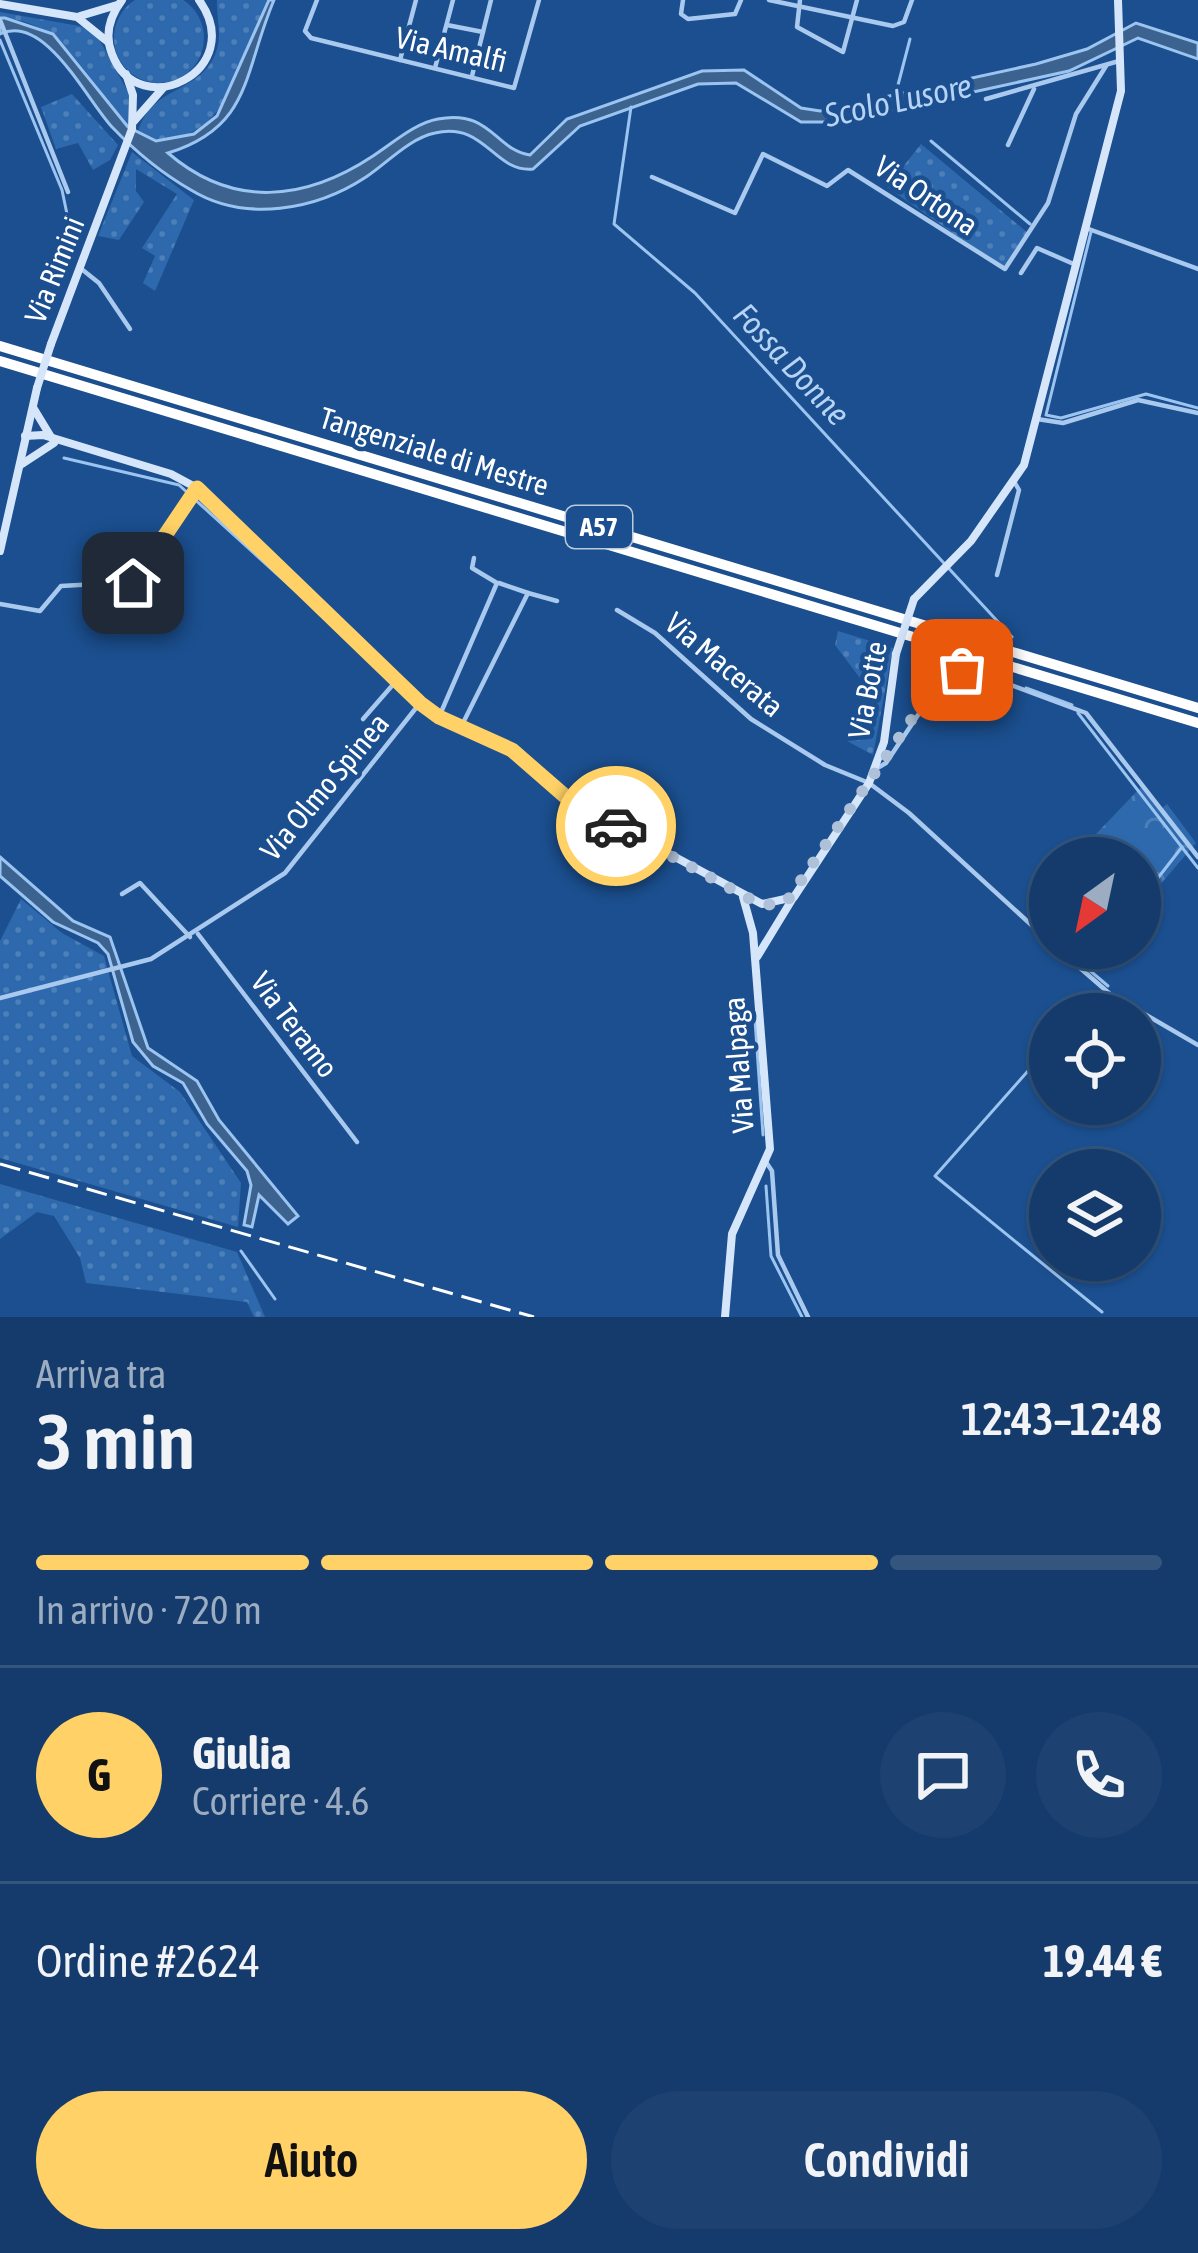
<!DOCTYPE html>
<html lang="it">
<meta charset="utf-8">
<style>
body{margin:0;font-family:"Asap Condensed",sans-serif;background:#1d4271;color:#f1f3f6;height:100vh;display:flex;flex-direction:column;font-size:45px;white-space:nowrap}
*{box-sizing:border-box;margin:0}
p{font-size:39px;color:#9dadc1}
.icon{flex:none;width:66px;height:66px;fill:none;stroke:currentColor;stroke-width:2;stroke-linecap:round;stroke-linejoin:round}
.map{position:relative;height:1317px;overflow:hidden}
.sheet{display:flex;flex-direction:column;background:#143b6b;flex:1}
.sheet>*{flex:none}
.needle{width:78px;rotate:213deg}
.tools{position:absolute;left:1029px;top:837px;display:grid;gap:24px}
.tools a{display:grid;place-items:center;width:132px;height:132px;border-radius:50%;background:#143b6b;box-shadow:0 3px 9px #0004,0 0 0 3px #33557e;font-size:60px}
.pin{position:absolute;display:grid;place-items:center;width:102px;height:102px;color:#fff;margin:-51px;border-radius:24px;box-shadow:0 6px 18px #0006}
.courier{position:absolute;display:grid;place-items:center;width:120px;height:120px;margin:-60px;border:9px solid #ffd166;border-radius:50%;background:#fff;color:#222;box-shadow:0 3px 15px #0007}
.head em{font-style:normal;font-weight:600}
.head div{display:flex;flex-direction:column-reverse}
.head{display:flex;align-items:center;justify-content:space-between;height:204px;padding:0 36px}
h1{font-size:78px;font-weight:600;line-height:90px}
.bar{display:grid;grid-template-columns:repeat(4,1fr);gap:18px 12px;align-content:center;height:144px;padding:0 36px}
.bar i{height:15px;border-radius:9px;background:#33557e}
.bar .active{background:#ffd166}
.bar p{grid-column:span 4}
.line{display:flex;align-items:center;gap:30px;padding:0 36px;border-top:3px solid #33557e}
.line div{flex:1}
.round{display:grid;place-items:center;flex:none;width:126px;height:126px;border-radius:63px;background:#1d4271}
.cta{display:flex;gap:24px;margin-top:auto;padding:24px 36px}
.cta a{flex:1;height:138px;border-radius:72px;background:#ffd166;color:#111;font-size:48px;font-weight:600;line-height:138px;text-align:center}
.cta a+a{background:#1d4271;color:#f1f3f6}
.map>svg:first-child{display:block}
</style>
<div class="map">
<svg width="1198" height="1317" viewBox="0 0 1198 1317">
<defs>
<pattern id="grass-dots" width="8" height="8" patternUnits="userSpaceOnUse" patternTransform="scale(3)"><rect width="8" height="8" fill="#2e69ad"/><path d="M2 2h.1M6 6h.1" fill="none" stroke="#4d80b9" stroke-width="1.8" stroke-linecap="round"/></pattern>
<pattern id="forest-crowns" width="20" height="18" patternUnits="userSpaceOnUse" patternTransform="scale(3)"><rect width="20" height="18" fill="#2e69ad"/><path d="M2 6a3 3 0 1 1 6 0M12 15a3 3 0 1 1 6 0" fill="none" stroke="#4d80b9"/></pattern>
</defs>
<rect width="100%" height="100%" fill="#1b4f8f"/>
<!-- grass -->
<g fill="url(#grass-dots)">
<circle cx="159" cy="38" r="45"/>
<path d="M217,0H269C243,60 229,143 150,141L138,132C152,83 203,95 217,49C222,32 216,17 217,0Z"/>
<path d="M0,12L85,27L98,37L129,94L128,127C90,84 64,19 0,18Z"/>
<polygon points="72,94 118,145 110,160 93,170 78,143 56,149 41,107"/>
<polygon points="921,144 1028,233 1005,270 887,187"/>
<polygon points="132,152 194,200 155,291 143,283 155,256 142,248 177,194 136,169 136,191 144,202 119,240 98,236"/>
<polygon points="838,631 893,648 873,755 847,741 872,694 835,645"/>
<polygon points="21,899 62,933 104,956 132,1056 180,1092 241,1183 238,1227 0,1158 0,941"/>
<polygon points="0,1184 237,1252 265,1317 254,1317 247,1302 86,1283 80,1258 54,1216 37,1212 0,1239"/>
</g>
<!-- forest -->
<polygon fill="url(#forest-crowns)" points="1141,787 1160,810 1167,804 1196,843 1140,908 1140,858 1073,858"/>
<!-- water -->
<g fill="#3c6290" stroke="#9cc4f0" stroke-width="3">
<path d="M269,0H274C243,73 252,127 168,153C233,209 305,201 373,156C393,143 415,123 438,119C491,109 495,150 530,155L567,119L702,71L744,70L801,108L820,111L1036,64L1087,49L1136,23L1198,43V59L1138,38L1069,71L836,122H801L736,83L698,84L580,126L533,169C494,173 485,121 435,133C410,138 387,163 366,177C316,210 245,223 191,190C163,174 134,150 112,127C86,99 45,13 0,34V18H5L53,34L128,127L156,141L194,134L217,116Z"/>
<polygon points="0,857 73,921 110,937 148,1048 197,1081 219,1120 298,1216 288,1224 259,1195 252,1227 244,1225 251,1185 247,1171 207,1124 183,1083 153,1066 133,1042 108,954 98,943 53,922 0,876"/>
</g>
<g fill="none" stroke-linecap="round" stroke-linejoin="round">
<!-- stream -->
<g stroke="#9cc4f0" stroke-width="3">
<polyline points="0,40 62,190 73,243"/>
<polyline points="898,85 910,39"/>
<polyline points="631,107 614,224 695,293 1012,637"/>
<polyline points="931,141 1030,224"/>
<polyline points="1091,232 1046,415 1061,418 1146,394 1198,408"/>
<polyline points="64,458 179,485 312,606"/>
<polyline points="1026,688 1072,705"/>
<polyline points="1078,713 1198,868"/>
<polyline points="1140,901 1182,847"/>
<polyline points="1095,948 1081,963 1108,986"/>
<polyline points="1081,1014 1099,996"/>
<polyline points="755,1020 763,1135"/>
<polyline points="1050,1046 935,1176 1102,1312"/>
<polyline points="766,1186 771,1256 802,1317"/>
<polyline points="241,1251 275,1299"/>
</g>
<!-- street -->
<g stroke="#a9c9ee" stroke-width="4.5">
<polyline points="317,0 305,31 311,38 514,88 539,0"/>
<polyline points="683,0 681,14 688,19 735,14 741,0"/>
<polyline points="769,0 893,26 904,22 912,0"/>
<polyline points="800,0 797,27 843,52 857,0"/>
<polyline points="0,20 68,192"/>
<polyline points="447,25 483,32"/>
<polyline points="400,60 416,0"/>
<polyline points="435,68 453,0"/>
<polyline points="472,76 491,0"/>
<polyline points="986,99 1119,61"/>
<polyline points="1008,145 1034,89"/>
<polyline points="652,177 735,213 763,154 827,186 848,170 1005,269 1048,203 1076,114 1106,66"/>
<polyline points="1086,228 1198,269"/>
<polyline points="79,267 99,283 130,329"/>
<polyline points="1021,273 1037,248 1076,265"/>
<polyline points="1037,419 1063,423 1138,400 1198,413"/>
<polyline points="997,575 1019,490 1015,483"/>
<polyline points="499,583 528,593"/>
<polyline points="0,604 40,611 61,586 133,582 197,488"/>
<polyline points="617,610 655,633 751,719 825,765 869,783 909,813 1050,942"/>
<polyline points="439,717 497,583 472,568 474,558"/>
<polyline points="363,719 397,680"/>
<polyline points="461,727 528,593 557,601"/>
<polyline points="874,770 886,763 946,673 962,670 987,676 1086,713 1198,857"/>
<polyline points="122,894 140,883 190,937"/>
<polyline points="198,934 357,1142"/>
<polyline points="1057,948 1110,994 1198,1045"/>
<polyline points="0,998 151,959 285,873 420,703"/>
<polyline points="766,1162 772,1171 778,1255 808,1317"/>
</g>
<!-- secondary -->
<g stroke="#d6e6fa" stroke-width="8">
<path d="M122,0C110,16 104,34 112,54C139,125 249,70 199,0"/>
<polyline points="0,4 77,17 108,42"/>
<polyline points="80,16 117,5"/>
<polyline points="134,121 163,88"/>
<polyline points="51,344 132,129 133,95 126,74"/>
<polyline points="34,409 51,437"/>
<polyline points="25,436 43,435 171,474 197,488 439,717 511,750 577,804 762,904 794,897 869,783 884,742 896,654"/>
<polyline points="22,464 54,443"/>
<polyline points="0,551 37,388"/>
<polyline points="914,599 971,541 1024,465 1121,91 1118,0"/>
<polyline points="757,957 793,898"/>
<polyline points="725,1317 732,1234 770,1149 753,933 743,897"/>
</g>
<!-- highway -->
<g stroke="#fff" stroke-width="10">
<polyline points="0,346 1198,708"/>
<polyline points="0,361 1198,723"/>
</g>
<!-- rail -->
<polyline stroke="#fff" stroke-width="3" stroke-dasharray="21 9" stroke-linecap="butt" points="0,1164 534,1317"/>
<!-- secondary-bridge -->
<g stroke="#d6e6fa" stroke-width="8">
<polyline points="37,388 51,344"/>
<polyline points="896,654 914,599"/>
</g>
</g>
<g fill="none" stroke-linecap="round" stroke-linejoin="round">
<!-- done -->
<polyline stroke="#afc1d8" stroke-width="12" stroke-dasharray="0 21.6" points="616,826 752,900 771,905 787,901 940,678 962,670"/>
<!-- route -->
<polyline stroke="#ffd166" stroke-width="15" points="133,583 197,488 420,703 439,717 512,750 566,797 616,826"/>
</g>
<g text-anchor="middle" stroke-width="9" stroke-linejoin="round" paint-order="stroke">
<!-- shield labels -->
<rect fill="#1b4f8f" stroke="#bbcadd" stroke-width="3" x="566" y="506" width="66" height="42" rx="9"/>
<g font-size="27" font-weight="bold" fill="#fff">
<text x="599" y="536">A57</text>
</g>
<!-- street labels -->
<g font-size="30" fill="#fff" stroke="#1b4f8f">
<text transform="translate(451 50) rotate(13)" y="10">Via Amalfi</text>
<text transform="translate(926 196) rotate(34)" y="10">Via Ortona</text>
<text transform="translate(55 270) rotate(-68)" y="10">Via Rimini</text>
<text transform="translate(434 452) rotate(17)" y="10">Tangenziale di Mestre</text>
<text transform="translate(724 665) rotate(40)" y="10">Via Macerata</text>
<text transform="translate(868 690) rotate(-79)" y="10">Via Botte</text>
<text transform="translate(325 787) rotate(-50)" y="10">Via Olmo Spinea</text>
<text transform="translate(294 1025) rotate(53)" y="10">Via Teramo</text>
<text transform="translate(739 1065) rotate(-94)" y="10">Via Malpaga</text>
</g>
<!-- water labels -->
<g font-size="33" font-style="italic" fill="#b5d3f5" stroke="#1b4f8f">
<text transform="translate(898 100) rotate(-12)" y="12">Scolo Lusore</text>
<text transform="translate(792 364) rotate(47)" y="12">Fossa Donne</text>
</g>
</g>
</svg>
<div class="tools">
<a><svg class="needle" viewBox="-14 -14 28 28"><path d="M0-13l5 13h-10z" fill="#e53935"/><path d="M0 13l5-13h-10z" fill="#9dadc1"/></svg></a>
<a><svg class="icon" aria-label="locate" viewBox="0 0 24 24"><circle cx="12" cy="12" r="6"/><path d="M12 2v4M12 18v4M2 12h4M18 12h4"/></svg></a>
<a><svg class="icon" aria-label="layers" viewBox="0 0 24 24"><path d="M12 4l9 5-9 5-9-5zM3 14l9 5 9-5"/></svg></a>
</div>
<div class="pin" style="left:962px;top:670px;background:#ea580c"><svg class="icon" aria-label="bag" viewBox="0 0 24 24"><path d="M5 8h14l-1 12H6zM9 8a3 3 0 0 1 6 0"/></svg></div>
<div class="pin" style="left:133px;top:583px;background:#1f2937"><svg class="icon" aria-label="home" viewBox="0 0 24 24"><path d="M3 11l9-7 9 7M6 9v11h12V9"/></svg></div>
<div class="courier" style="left:616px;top:826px"><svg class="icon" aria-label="car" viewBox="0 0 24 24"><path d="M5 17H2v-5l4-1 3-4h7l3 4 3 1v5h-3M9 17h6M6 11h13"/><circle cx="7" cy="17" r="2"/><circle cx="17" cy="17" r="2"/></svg></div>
</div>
<section class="sheet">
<div class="head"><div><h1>3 min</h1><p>Arriva tra</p></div><em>12:43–12:48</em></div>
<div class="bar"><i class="active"></i><i class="active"></i><i class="active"></i><i></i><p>In arrivo · 720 m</p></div>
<div class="line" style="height:216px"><b class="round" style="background:#ffd166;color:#111">G</b><div><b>Giulia</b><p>Corriere · 4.6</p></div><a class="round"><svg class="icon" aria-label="chat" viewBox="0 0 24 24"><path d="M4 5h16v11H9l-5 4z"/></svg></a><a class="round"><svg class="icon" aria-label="phone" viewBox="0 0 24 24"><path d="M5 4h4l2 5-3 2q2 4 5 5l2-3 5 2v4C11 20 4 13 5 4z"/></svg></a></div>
<div class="line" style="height:156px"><div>Ordine #2624</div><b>19.44 €</b></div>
<div class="cta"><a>Aiuto</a><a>Condividi</a></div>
</section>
